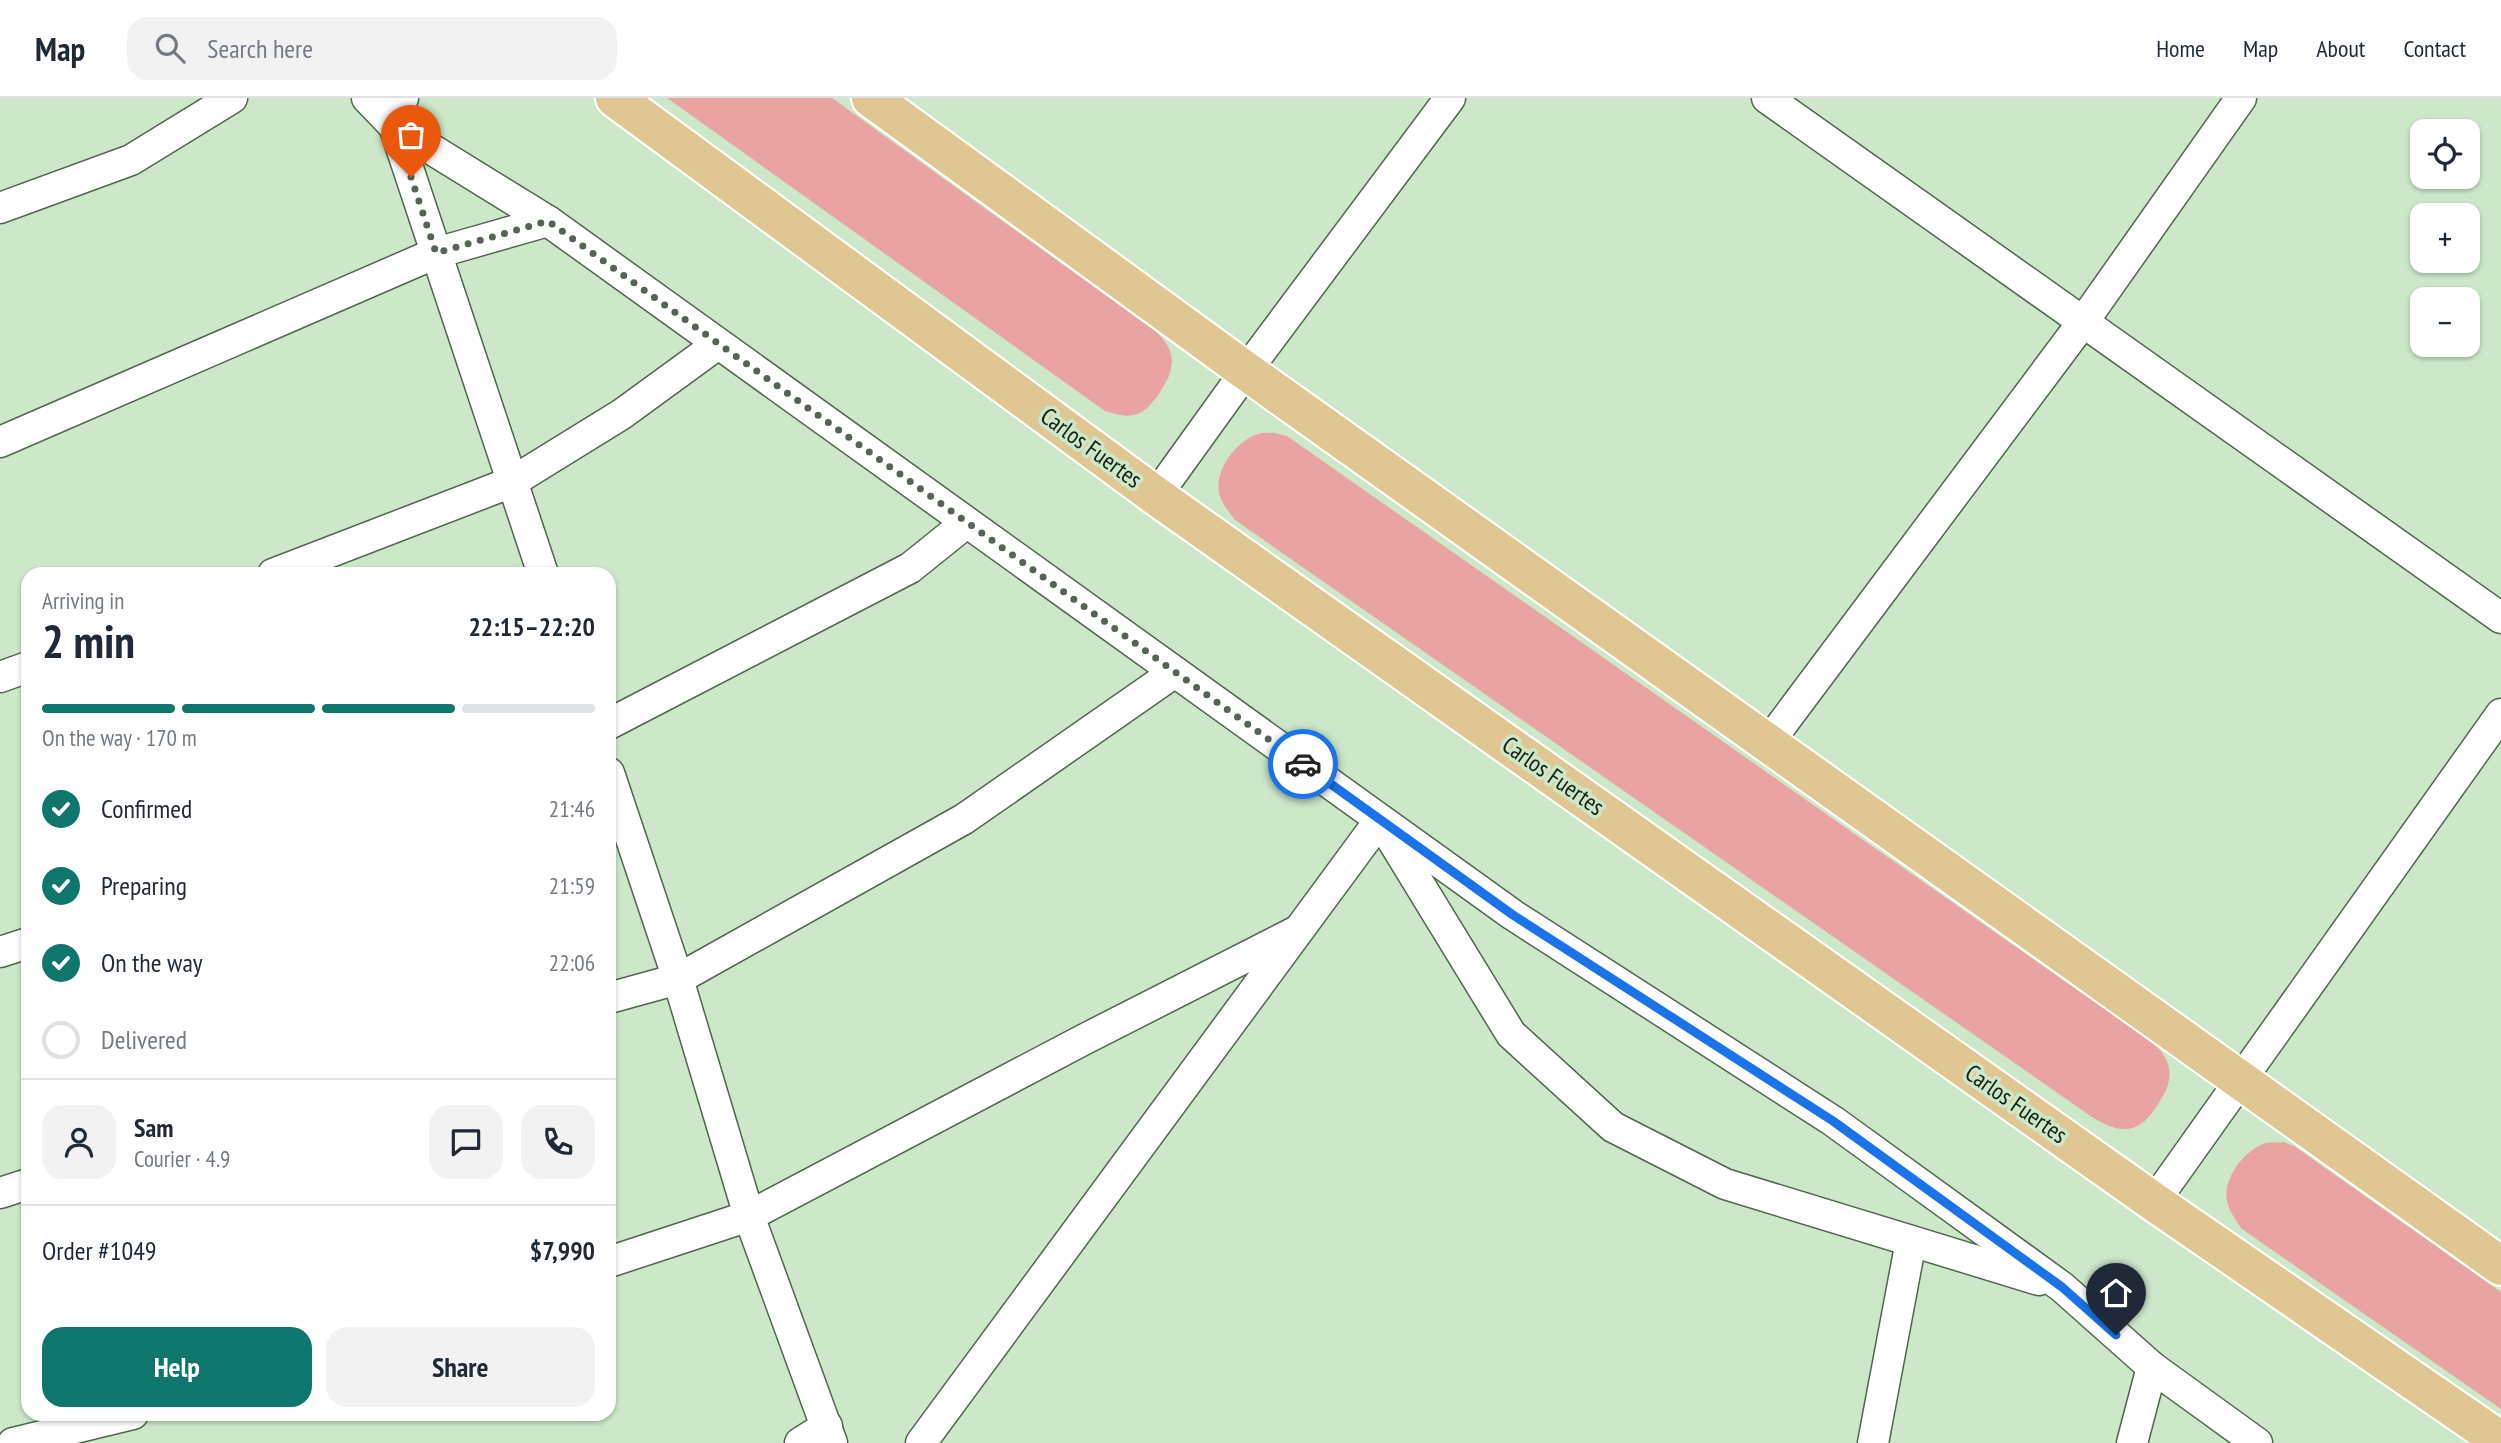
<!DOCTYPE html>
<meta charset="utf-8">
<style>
body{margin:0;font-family:"PT Sans Narrow",sans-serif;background:#f2f2f3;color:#1f2937;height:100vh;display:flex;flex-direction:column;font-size:26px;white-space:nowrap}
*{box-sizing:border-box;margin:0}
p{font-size:23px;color:#747a83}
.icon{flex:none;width:38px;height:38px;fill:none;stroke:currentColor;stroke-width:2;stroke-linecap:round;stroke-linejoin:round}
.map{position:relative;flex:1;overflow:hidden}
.details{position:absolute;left:21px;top:469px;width:595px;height:854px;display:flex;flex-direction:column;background:#fff;border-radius:21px;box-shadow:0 2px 5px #0004}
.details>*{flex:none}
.fabs{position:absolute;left:2410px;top:21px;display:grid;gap:14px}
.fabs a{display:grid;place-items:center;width:70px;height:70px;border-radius:14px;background:#fff;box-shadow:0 2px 5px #0004;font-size:35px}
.pin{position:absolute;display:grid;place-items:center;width:60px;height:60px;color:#fff;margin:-72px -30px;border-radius:50% 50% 50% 0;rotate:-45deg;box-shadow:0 0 7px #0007}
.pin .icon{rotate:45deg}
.courier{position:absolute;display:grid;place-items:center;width:70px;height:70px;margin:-35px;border:5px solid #1a73e8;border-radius:50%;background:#fff;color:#222;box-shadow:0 2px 9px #0007}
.head em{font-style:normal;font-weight:800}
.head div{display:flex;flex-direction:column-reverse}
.head{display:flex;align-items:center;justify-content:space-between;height:119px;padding:0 21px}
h1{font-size:46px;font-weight:800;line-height:52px}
.bar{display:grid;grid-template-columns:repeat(4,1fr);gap:10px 7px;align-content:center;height:84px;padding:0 21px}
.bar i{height:9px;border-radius:5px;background:#e0e1e3}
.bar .current{background:#0f766e}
.bar p{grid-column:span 4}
.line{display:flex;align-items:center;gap:18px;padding:0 21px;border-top:2px solid #e0e1e3}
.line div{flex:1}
.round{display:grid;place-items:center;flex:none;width:74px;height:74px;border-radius:21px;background:#f2f2f3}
ol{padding:0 21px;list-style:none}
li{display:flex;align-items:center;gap:21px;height:77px}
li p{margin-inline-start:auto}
li .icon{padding:7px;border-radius:50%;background:#0f766e;color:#fff;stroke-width:4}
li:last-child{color:#747a83}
li i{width:38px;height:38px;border:4px solid #e0e1e3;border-radius:50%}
.cta{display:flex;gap:14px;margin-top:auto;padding:14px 21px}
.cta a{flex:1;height:80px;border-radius:21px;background:#0f766e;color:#fff;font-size:28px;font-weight:800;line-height:80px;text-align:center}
.cta a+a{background:#f2f2f3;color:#1f2937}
header{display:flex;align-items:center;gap:42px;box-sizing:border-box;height:98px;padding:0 35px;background:#fff;border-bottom:2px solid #e0e1e3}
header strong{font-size:33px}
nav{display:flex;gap:38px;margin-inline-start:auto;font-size:24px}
.search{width:490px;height:63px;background:#f2f2f3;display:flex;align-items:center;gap:18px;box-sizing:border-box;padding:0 24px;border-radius:21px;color:#747a83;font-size:26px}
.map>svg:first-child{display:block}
</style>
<header>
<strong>Map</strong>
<div class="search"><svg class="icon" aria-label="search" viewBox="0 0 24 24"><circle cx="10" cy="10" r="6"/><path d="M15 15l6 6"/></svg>Search here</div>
<nav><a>Home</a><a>Map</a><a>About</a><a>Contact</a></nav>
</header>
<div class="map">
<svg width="2501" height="1345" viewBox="0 0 2501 1345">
<rect width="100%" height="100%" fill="#cce8c9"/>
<!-- green -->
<g fill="#e9a4a1">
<path d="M667,0H832L1155,233C1179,254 1175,273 1158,297C1153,304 1147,312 1138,316C1126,320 1116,316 1105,313Z"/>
<path d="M1275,335L1287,338L2153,945C2178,968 2172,987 2154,1012C2147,1023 2136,1032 2123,1031C2112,1031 2101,1024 2092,1019L1235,422C1229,414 1223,407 1220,398C1212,374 1236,343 1258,336C1263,334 1270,335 1275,335Z"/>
<path d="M2283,1044L2294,1048L2501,1194V1311L2242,1131C2237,1124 2231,1116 2228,1107C2220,1084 2243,1052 2266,1045C2271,1044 2278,1045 2283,1044Z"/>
</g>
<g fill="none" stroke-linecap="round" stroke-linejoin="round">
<!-- street casing -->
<g stroke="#4f674c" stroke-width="33">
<g id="street">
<polyline points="367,0 394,28 548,123"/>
<polyline points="403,0 394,28 543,476"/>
<polyline points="1767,0 2501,520"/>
<polyline points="0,110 131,62 232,0"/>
<polyline points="0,344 436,155 548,123 1513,817 1833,1023 2062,1189 2152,1269 2257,1345"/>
<polyline points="1156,398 1246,273 1450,0"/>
<polyline points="273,476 512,384 622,316 718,246"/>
<polyline points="0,579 28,569"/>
<polyline points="609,626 910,470 966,425"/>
<polyline points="1768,645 2083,224 2241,0"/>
<polyline points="609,675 678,881 749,1118 832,1345"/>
<polyline points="0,854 28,845"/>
<polyline points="609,900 678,881 964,721 1175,574"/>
<polyline points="0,1095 28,1086"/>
<polyline points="2154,1104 2501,616"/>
<polyline points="609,1164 749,1118 1083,942 1295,834"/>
<polyline points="13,1345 133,1316"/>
<polyline points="800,1345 827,1328"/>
<polyline points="921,1345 1380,722 1511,936 1613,1029 1725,1086 2039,1182"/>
<polyline points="1873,1345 1911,1143"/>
<polyline points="2132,1345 2152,1269"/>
</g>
</g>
<!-- primary casing -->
<g stroke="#fff" stroke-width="42">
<g id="primary">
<polyline points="615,0 1156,398 2154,1104 2501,1343"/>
<polyline points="871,0 1246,273 2501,1168"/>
</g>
</g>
<!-- street -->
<use href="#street" stroke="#fff" stroke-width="30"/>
<!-- primary -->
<use href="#primary" stroke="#e0c692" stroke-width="38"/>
</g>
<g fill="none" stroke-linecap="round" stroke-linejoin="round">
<!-- done -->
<polyline stroke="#556553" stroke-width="7" stroke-dasharray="0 12.6" points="411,79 436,155 548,123 1303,666"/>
<!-- route -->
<polyline stroke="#1a73e8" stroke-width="9" points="1303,666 1513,817 1833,1023 2062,1189 2116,1237"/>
</g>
<g text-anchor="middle" stroke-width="7" stroke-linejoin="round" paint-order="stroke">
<!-- street labels -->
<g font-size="24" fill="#151f14" stroke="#cce8c9">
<text transform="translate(1091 350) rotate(36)" y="8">Carlos Fuertes</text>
<text transform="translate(1553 678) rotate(35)" y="8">Carlos Fuertes</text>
<text transform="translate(2016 1006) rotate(35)" y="8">Carlos Fuertes</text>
</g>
</g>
</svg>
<div class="fabs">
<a><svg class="icon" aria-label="locate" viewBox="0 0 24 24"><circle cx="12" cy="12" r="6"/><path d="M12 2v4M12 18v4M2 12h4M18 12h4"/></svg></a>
<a>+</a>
<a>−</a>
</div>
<div class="pin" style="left:411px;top:79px;background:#ea580c"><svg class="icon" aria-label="bag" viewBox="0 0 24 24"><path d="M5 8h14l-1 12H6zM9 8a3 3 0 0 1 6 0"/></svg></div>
<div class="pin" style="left:2116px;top:1237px;background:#1f2937"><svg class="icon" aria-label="home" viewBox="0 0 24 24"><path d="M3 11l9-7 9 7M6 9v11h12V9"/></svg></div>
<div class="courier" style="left:1303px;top:666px"><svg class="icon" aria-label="car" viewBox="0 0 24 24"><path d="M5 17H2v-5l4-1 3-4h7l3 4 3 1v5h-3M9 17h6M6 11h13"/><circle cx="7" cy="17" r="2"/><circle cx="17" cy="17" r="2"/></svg></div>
<section class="details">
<div class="head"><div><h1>2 min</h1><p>Arriving in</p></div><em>22:15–22:20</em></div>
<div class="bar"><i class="current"></i><i class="current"></i><i class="current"></i><i></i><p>On the way · 170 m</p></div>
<ol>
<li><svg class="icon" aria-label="check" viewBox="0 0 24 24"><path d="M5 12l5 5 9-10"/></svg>Confirmed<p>21:46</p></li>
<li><svg class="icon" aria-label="check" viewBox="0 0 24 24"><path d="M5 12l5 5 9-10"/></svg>Preparing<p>21:59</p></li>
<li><svg class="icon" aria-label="check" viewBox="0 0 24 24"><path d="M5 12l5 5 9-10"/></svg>On the way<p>22:06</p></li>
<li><i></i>Delivered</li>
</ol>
<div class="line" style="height:126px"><a class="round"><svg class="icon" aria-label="person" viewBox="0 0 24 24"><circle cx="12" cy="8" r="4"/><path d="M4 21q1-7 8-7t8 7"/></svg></a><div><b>Sam</b><p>Courier · 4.9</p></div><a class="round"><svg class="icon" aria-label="chat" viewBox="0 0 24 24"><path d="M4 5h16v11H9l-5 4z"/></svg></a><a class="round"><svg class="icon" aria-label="phone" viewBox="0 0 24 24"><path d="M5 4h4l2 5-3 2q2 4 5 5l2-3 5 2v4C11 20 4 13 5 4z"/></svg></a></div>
<div class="line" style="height:91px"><div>Order #1049</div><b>$7,990</b></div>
<div class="cta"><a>Help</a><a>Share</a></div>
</section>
</div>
